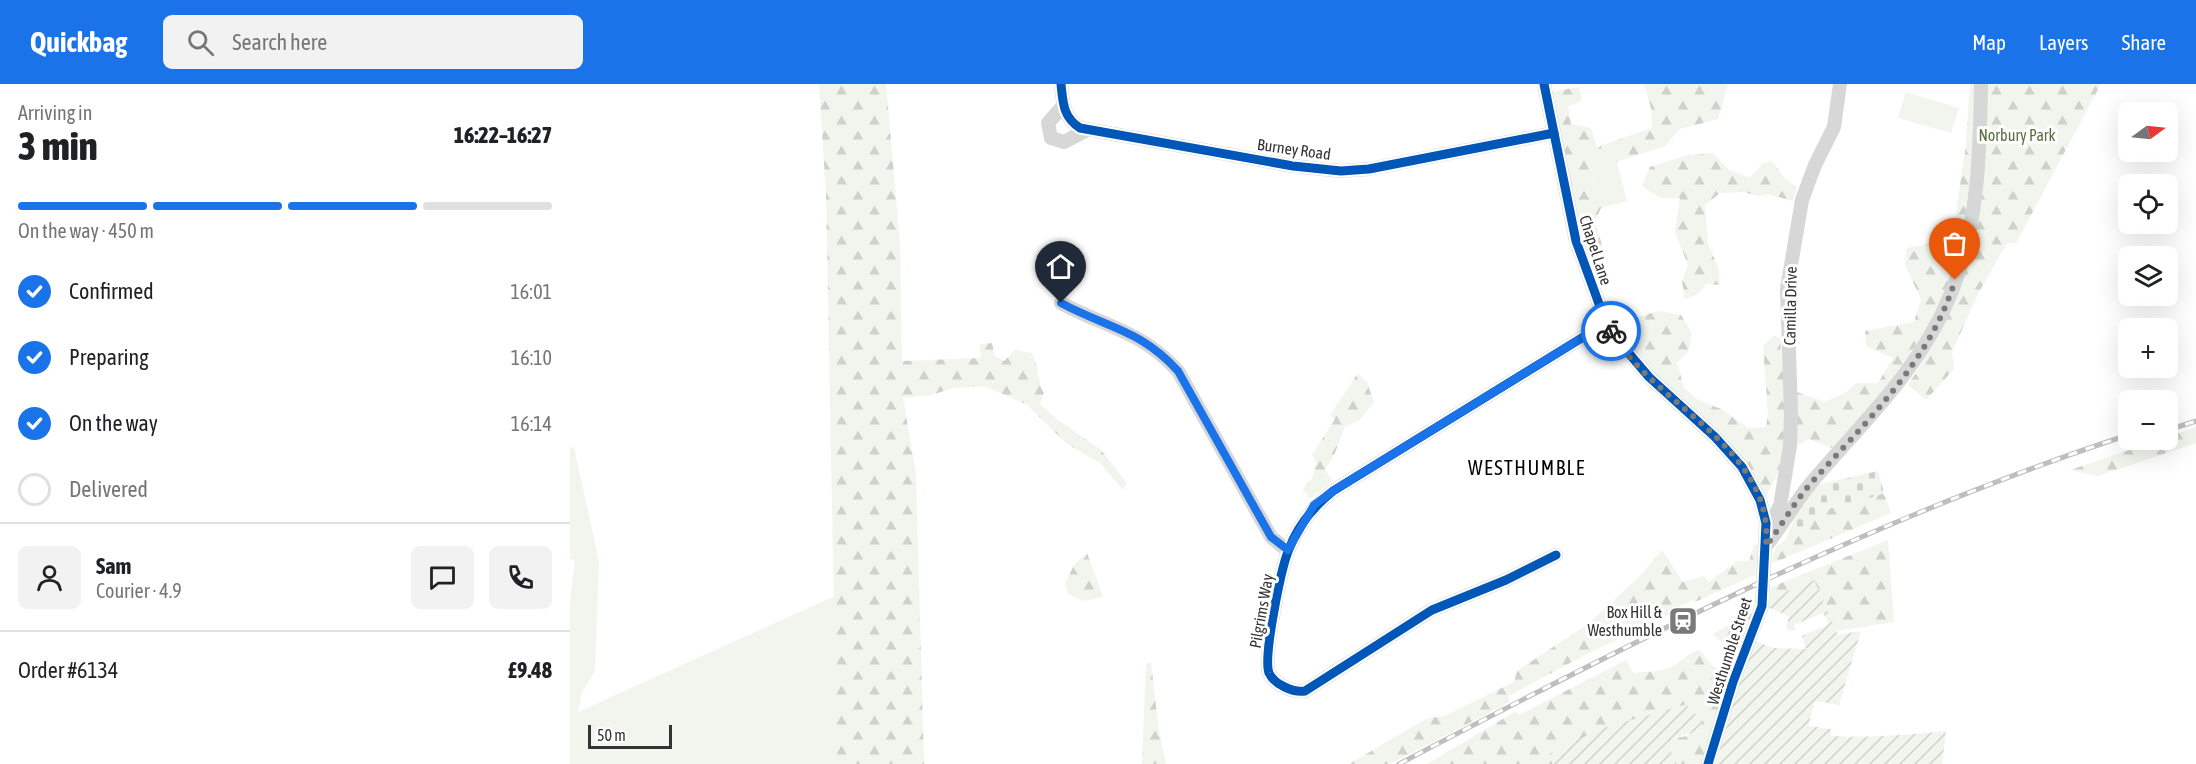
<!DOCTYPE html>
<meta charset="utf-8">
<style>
body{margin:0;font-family:"Asap Condensed",sans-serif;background:#f2f2f2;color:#202124;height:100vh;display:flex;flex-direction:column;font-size:22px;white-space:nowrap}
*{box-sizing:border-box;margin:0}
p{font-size:20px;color:#757577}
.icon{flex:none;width:33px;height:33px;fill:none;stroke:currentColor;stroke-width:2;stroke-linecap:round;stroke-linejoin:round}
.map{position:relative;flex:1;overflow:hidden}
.details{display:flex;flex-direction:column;background:#fff;width:570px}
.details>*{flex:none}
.needle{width:39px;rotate:75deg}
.fabs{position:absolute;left:1548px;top:18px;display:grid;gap:12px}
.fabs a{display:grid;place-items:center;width:60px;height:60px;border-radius:9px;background:#fff;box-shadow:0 6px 24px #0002;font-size:30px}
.scale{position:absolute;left:18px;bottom:15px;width:84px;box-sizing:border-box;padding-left:6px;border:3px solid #333;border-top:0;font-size:16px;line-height:21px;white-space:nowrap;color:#333;-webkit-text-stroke:4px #fff;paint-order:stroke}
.pin{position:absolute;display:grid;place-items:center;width:51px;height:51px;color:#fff;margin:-62px -26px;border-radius:50% 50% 50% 0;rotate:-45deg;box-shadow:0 0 6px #0007}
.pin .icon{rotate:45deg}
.courier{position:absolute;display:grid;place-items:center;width:60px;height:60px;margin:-30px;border:4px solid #1a73e8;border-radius:50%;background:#fff;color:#222;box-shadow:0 2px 8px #0007}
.overview em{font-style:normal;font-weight:800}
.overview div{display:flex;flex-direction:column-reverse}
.overview{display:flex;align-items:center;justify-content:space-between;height:102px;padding:0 18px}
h1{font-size:39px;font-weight:800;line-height:45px}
.bar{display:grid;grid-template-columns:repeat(4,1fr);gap:9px 6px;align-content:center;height:72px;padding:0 18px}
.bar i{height:8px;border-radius:4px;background:#e0e0e0}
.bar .selected{background:#1a73e8}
.bar p{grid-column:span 4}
.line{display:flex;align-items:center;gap:15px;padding:0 18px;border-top:2px solid #e0e0e0}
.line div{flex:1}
.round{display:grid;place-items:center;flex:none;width:63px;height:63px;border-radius:9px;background:#f2f2f2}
ol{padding:0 18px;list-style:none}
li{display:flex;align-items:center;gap:18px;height:66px}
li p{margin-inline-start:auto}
li .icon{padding:6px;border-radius:50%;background:#1a73e8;color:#fff;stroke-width:4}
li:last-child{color:#757577}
li i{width:33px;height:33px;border:3px solid #e0e0e0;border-radius:50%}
header{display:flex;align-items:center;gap:36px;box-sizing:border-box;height:84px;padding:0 30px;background:#1a73e8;color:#fff}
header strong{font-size:28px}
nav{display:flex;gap:33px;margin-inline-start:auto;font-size:21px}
.search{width:420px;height:54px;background:#f2f2f2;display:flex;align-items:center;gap:15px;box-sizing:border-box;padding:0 21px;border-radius:9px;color:#757577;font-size:22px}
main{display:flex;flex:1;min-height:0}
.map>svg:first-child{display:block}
</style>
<header>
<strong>Quickbag</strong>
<div class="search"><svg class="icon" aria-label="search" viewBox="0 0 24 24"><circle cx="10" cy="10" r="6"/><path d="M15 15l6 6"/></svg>Search here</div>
<nav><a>Map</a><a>Layers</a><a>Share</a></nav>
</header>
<main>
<section class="details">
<div class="overview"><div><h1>3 min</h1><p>Arriving in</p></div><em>16:22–16:27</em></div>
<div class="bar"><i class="selected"></i><i class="selected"></i><i class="selected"></i><i></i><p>On the way · 450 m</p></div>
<ol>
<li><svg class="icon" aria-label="check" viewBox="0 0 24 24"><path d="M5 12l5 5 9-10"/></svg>Confirmed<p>16:01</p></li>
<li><svg class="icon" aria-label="check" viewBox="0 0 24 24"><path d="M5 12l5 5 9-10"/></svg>Preparing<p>16:10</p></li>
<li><svg class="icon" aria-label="check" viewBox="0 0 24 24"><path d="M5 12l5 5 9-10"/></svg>On the way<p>16:14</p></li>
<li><i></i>Delivered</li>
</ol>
<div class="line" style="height:108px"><a class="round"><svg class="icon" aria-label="person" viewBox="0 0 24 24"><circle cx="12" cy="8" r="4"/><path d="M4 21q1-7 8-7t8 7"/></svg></a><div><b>Sam</b><p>Courier · 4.9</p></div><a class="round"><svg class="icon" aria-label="chat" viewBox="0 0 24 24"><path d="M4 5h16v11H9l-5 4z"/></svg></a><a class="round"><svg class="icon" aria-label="phone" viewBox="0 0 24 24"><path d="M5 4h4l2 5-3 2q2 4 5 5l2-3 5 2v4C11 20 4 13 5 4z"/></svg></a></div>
<div class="line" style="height:78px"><div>Order #6134</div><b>£9.48</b></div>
</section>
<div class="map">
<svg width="1626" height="680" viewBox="0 0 1626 680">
<defs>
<pattern id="forest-firs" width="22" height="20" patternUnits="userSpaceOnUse" patternTransform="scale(1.5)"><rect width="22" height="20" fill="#f1f5ed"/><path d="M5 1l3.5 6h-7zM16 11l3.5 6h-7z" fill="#cfd2cc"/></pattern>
<pattern id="cemetery-stones" width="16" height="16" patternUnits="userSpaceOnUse" patternTransform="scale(1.5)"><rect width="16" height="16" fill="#f1f5ed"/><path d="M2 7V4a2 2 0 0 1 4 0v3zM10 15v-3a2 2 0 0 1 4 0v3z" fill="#cfd2cc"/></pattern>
<pattern id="garden-furrows" width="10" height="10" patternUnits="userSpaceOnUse" patternTransform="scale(1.5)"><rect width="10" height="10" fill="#f1f5ed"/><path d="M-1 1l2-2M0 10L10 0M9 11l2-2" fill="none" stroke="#cfd2cc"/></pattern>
</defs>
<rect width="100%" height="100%" fill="#fff"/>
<!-- grass -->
<g fill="#f1f5ed">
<polygon points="1336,8 1389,24 1381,49 1328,34"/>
<polygon points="1042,61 1057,117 1031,124 1016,69"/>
<polygon points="0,363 4,364 29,477 25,587 12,608 8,628 265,512 267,680 0,680 0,518 5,476 0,475"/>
</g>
<!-- forest -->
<g fill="url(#forest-firs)">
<path d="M249,0H316L330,160L332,277L411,274L410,260L422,259L425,272L434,277L445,266L462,269C469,284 467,296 474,309L470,320L488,336L531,366L557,399L553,406L530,379L497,360L456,320L414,302L384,304L361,311L333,314L346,390L354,680H267L256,110Z"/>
<polygon points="1074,0 1158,0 1148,35 1110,45 1095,62 1046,78 1042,61 1016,69 1031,124 1025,137 1036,175 1017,180 981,8 1009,3 1012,17 998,22 1001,40 1021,44 1027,63 1082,44 1081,24"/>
<path d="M1400,0H1531L1446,159H1437L1408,210L1382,268L1384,285L1356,316L1338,301C1372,251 1386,219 1403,161C1364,239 1324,299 1267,366L1239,355L1227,361V308L1254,318L1275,309L1287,299H1308L1323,274L1296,262L1295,247L1344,238L1351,215L1335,181L1337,164L1382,155L1396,61Z"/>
<polygon points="1143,69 1159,86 1180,94 1193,79 1202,77 1215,95 1227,103 1223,117 1198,110 1188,112 1173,108 1150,109 1135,121 1138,160 1148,183 1150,201 1136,200 1128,210 1115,215 1112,197 1118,181 1105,148 1110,114 1091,114 1072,102 1080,83 1117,71"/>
<path d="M1088,227L1111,231L1122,249L1119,266L1107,279L1114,304L1128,316L1151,325L1178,344L1196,343L1198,330L1193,262L1204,252L1210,254C1213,293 1222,350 1209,387C1205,396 1200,404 1196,412H1192L1082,291L1047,245L1059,236Z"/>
<polygon points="788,289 797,298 804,318 789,337 775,342 765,369 755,386 763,397 740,415 733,405 743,393 746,377 742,371 765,335 760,331"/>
<polygon points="1626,343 1626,359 1528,392 1500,386 1589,356 1598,356 1598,353"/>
<polygon points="1314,409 1321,429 1201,480 1206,462 1215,457 1222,441 1236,445 1250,428 1264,423 1268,416 1299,414"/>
<polygon points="1318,456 1324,538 1266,547 1244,496 1200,514 1201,503"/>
<polygon points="1190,460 1187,490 1125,518 1124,516 1098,528 1099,531 1017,570 938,612 940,618 820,680 779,680 856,635 877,631 944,598 947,587 1018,540 1070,492 1092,466 1113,498 1134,492 1139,498 1167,477 1179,477 1184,461"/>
<polygon points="517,469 533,513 514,517 498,510 495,500 504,481"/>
<polygon points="1185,527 1167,572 1143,550"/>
<path d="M1129,566L1142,581L1161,596L1134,680H1107L1099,670L1103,654L1118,652L1130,628L1120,631L1117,621L979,670L983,680H857L946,627L949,631L1056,576L1063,589C1076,588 1089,588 1101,583C1110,579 1115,571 1129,566Z"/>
<polygon points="581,578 589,648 596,680 572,680 576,580"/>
</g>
<!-- cemetery -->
<polygon fill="url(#cemetery-stones)" points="1308,387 1314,409 1299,414 1298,420 1282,422 1268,416 1264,422 1250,428 1236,445 1222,441 1223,433 1242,402"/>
<!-- garden -->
<g fill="url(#garden-furrows)">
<path d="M1244,496L1268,551L1291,547L1269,621L1245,617L1238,642L1261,645V652C1299,654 1337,651 1376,647L1372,680H1146L1167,605L1185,557L1204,564L1236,565L1232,552L1259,540L1253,529L1224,541L1225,545L1221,547L1216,545L1219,532L1197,523L1200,514Z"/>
<polygon points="1117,620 1120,631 1131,628 1133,646 1103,654 1099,670 1107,680 983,680 979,670 1030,645"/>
</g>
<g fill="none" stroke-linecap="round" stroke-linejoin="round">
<!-- minor -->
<g stroke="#d7d7d7" stroke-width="14">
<path d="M491,0C493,19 493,33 510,44L723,82L771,87L799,85L984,49"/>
<polyline points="974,0 1006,157 1036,239 1044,252 1079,293 1145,353 1172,383 1190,416 1196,439 1192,522 1163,598 1138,680"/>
<polyline points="493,22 478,39 481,54 494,58 517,46"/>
<path d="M491,219C537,244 570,246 608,287L701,453L718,467"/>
<polyline points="1211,416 1220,362 1221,329 1217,205 1232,116 1245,81 1264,43 1270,0"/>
<polyline points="1198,448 1210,421"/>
<path d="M1196,462C1212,442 1225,418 1241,399C1291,340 1349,287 1379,214C1408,147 1410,72 1411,0"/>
<path d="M986,471L936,496L862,526L735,607C723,609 704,600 699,589C693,573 711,484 719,465C728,441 743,423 763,407L1036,239"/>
</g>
<!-- rail casing -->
<g stroke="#bebebe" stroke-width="5">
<g id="rail">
<polyline points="1598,346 1626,337"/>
<path d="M829,680C1065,556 1304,434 1558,351"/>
</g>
</g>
<!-- rail -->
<use href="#rail" stroke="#fff" stroke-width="3" stroke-dasharray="9" stroke-linecap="butt"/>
<!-- cycleway casing -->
<g stroke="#fff" stroke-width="13">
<g id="cycleway">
<path d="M491,0C493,19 493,33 510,44L723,82L771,87L799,85L984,49"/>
<polyline points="974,0 1006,157 1036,239 1044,252 1079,293 1145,353 1172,383 1190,416 1196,439 1192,522 1163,598 1138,680"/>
<path d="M986,471L936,496L862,526L735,607C723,609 704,600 699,589C693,573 711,484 719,465C728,441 743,423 763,407L1036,239"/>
</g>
</g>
<!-- cycleway -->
<use href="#cycleway" stroke="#0057b8" stroke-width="9"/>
</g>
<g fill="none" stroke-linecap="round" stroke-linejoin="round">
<!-- done -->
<path stroke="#7a7a7a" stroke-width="6" stroke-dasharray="0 10.8" d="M1041,247C1083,322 1205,362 1196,462C1212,441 1225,417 1242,398C1296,338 1361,276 1385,196"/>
<!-- route -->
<path stroke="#1a73e8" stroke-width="8" d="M491,219C537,244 570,245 608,287L701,453L718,466L744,421L763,407L1028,244L1036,239L1041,247"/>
</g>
<!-- icons -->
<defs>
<g id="station-square" transform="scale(1.5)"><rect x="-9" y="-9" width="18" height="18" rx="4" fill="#7a7a7a" stroke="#fff"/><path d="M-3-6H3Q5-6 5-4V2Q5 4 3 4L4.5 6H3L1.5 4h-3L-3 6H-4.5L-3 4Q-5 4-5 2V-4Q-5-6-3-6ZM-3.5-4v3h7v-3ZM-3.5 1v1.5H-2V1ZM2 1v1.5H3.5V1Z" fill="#fff"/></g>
</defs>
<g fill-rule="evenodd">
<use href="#station-square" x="1113" y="537"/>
</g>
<g text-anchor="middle" stroke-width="6" stroke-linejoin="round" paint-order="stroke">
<!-- park labels -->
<g font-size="16" fill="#56703f" stroke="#fff">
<text x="1447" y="57">Norbury Park</text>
</g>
<!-- street labels -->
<g font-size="16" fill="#333" stroke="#fff">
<text transform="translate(724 65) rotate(8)" y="6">Burney Road</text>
<text transform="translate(1026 166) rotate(72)" y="6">Chapel Lane</text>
<text transform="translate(1220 222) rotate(-89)" y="6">Camilla Drive</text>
<text transform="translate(691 527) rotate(-80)" y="6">Pilgrims Way</text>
<text transform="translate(1159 567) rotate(-72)" y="6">Westhumble Street</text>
</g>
<!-- poi labels -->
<g font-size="16" fill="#333" stroke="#fff" text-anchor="end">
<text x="1092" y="534">Box Hill &amp;<tspan x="1092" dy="18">Westhumble</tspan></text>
</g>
<!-- quarter labels -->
<g font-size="20" letter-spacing="1.5" fill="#000" stroke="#fff">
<text x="957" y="391">WESTHUMBLE</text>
</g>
</g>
</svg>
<div class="fabs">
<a><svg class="needle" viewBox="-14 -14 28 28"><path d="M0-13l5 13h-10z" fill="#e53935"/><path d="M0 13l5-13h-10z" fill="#757577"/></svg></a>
<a><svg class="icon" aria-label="locate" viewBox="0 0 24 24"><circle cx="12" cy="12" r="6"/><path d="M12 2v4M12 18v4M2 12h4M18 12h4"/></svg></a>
<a><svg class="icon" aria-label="layers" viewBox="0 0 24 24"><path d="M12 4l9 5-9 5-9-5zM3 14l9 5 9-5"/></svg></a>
<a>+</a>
<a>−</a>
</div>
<div class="scale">50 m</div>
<div class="pin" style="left:1385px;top:196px;background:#ea580c"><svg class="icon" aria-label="bag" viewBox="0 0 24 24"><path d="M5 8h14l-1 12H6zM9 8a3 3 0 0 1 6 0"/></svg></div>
<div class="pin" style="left:491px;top:219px;background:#1f2937"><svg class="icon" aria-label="home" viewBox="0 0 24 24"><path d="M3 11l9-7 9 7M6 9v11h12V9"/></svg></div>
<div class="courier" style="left:1041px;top:247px"><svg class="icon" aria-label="bike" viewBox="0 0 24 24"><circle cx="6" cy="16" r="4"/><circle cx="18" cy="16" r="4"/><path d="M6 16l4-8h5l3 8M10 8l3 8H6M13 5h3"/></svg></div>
</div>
</main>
